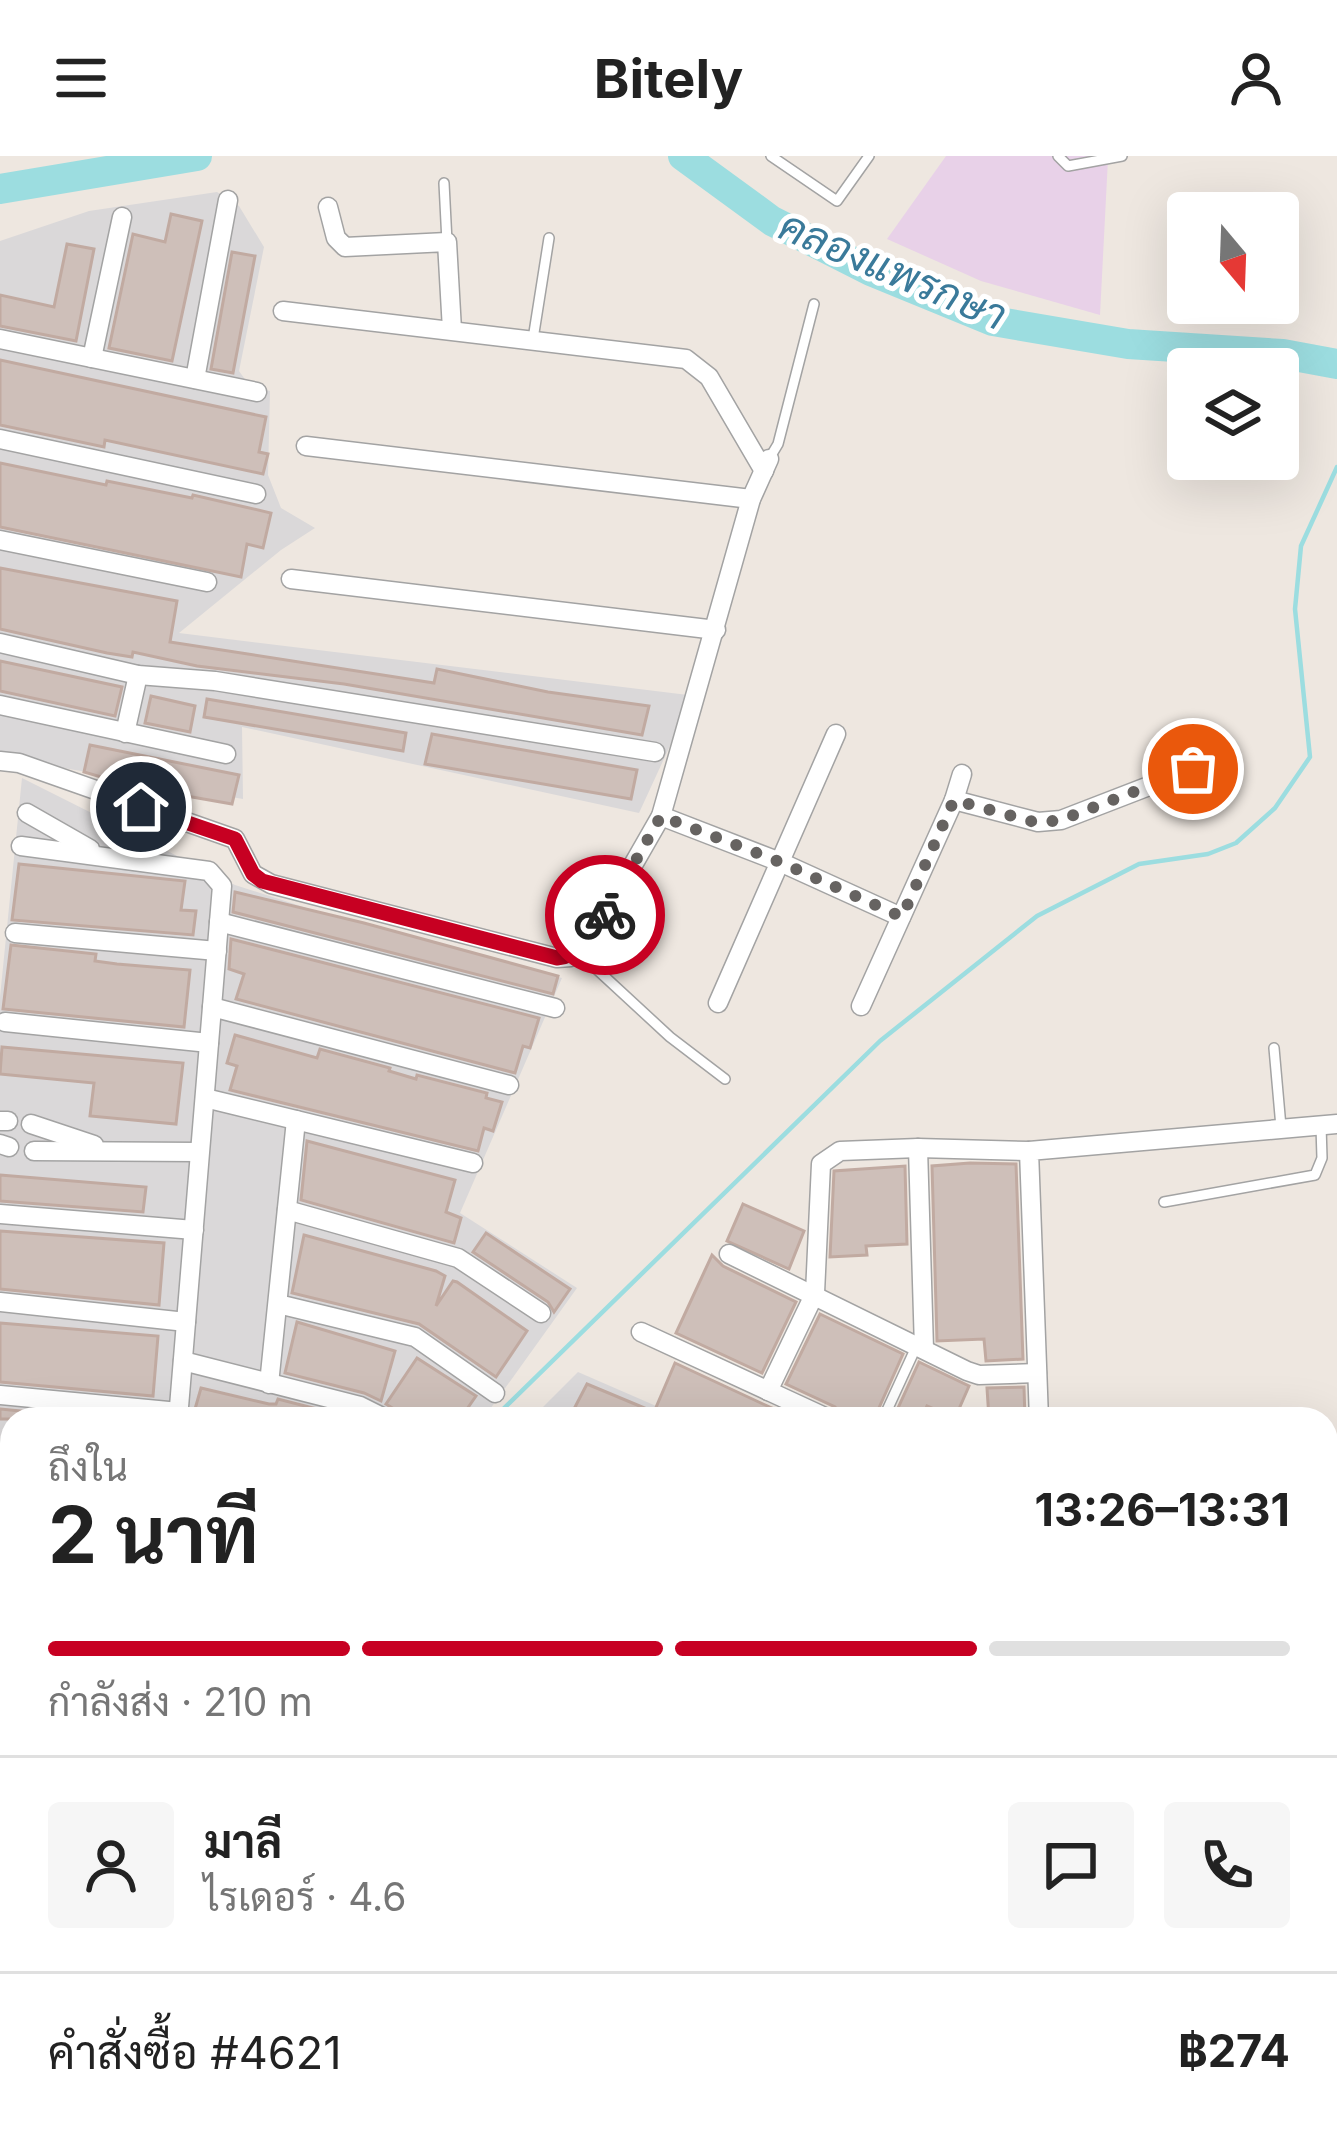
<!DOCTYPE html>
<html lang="th">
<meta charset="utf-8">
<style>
body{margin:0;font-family:Inter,Sarabun,sans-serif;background:#f6f6f6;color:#222;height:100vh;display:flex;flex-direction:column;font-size:45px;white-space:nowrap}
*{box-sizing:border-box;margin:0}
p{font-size:39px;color:#767676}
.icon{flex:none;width:66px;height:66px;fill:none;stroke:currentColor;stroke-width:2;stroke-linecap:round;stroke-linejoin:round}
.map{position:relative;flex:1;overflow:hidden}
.drawer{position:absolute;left:0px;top:1251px;width:1338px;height:744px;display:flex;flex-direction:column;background:#fff;border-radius:36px 36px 0 0;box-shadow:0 12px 48px #0002}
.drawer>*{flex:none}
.needle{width:78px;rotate:161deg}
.buttons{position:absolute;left:1167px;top:36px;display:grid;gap:24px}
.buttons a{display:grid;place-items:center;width:132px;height:132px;border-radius:12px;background:#fff;box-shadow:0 12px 48px #0002;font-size:60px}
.pin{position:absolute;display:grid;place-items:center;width:102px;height:102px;color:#fff;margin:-51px;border:6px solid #fff;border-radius:50%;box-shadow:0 3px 12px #0007}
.courier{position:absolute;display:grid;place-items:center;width:120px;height:120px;margin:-60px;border:9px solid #c70022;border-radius:50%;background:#fff;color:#222;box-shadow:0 3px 15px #0007}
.headline em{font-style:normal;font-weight:700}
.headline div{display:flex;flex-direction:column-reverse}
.headline{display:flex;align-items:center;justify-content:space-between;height:204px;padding:0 48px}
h1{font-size:78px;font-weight:700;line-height:90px}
.bar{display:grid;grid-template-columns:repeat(4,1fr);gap:18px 12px;align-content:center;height:144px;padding:0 48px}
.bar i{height:15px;border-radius:9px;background:#e0e0e0}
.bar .active{background:#c70022}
.bar p{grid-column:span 4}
.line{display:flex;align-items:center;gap:30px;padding:0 48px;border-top:3px solid #e0e0e0}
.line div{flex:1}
.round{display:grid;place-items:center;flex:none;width:126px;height:126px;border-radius:12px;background:#f6f6f6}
header{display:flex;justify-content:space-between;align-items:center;height:156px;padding:0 48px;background:#fff;font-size:54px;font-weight:700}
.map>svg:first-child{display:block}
</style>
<header><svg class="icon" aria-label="menu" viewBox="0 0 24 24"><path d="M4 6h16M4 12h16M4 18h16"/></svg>Bitely<svg class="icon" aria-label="person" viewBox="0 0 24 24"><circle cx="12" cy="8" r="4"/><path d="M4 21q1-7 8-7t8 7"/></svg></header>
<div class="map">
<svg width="1337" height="1995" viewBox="0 0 1337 1995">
<rect width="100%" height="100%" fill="#eee7e0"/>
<!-- residential -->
<g fill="#dad8d9">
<polygon points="217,36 239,50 264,91 239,215 249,229 270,235 268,319 281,352 315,372 281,394 179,477 688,539 674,581 639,657 242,571 243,643 0,601 0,85 89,55"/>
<polygon points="22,622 235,729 344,764 562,822 460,1057 577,1132 483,1263 12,1263 12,1413 0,1411 0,841"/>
<polygon points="578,1216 686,1263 531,1263"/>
<polygon points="0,1574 12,1577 12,1983 51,1983 47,1995 0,1995"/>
<polygon points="1326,1583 1337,1601 1337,1995 585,1995 562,1983 1326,1983"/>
</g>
<!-- industrial -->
<polygon fill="#e8d1e8" points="946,0 1117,0 1108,3 1100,159 981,125 887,83"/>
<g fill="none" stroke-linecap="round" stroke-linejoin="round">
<!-- stream -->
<g stroke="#9cdde0" stroke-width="4.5">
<polyline points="493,1263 880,885 1037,760 1139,708 1208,698 1236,687 1275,652 1310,601 1295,453 1301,390 1337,311"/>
<polyline points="0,1540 12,1540"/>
<polyline points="535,1983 560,1995"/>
</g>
<!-- river -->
<g stroke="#9cdde0" stroke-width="30">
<polyline points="683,0 772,65 871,115 993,165 1128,188 1283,198 1337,208"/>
<polyline points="0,33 197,0"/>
</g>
</g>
<!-- building -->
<g fill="#cebfb9" stroke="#c1aaa1" stroke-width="3">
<polygon points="171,58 202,65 172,205 109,192 133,78 165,86"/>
<polygon points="67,88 94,93 76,185 0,170 0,139 54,151"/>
<polygon points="232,96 255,100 233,217 211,213"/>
<polygon points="0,204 266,261 259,296 268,298 263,318 105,284 104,291 0,269"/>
<polygon points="0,307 106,329 107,325 192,342 193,339 271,357 263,392 247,388 241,421 0,371"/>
<polygon points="0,412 177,445 170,486 434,527 437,513 548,536 649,550 642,579 344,528 197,510 133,496 132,501 107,497 0,473"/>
<polygon points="0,505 122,531 115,560 0,535"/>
<polygon points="151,540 195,550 190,576 145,567"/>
<polygon points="207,543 406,577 403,595 204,561"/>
<polygon points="432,578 637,614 631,643 425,608"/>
<polygon points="90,589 239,619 232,648 135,631 84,616"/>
<polygon points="19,708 185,725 181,754 196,755 193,779 12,764"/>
<polygon points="235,736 364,767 558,820 553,838 233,756"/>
<polygon points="231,783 539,862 530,892 523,890 515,917 236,843 244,818 229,813"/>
<polygon points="11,789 96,798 95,805 117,808 190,814 184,871 3,853"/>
<polygon points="235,879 317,902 320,893 390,912 389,915 416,923 417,919 487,937 486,942 502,946 493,975 484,972 478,995 230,934 237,910 227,907"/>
<polygon points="2,891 183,907 176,968 90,960 94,927 0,918"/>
<polygon points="307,985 455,1024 446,1056 461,1062 454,1087 301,1044"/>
<polygon points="970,1007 1016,1008 1023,1203 986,1205 984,1183 937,1185 932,1010"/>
<polygon points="905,1010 907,1088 866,1090 867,1099 830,1101 834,1015"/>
<polygon points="0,1019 146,1031 143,1056 0,1045"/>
<polygon points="743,1048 804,1075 789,1113 727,1085"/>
<polygon points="0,1075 164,1087 159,1149 0,1133"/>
<polygon points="486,1077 570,1133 554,1156 548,1146 473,1096"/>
<polygon points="304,1079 436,1115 445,1120 436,1150 453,1125 457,1126 527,1175 496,1221 419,1168 292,1137"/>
<polygon points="712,1099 723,1110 796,1146 762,1217 676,1177"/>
<polygon points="820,1158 903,1198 874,1263 842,1263 835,1251 786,1228"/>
<polygon points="297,1166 395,1195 381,1245 364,1237 285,1217"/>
<polygon points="0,1167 158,1180 153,1240 0,1226"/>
<polygon points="417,1202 476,1240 460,1263 399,1263 397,1255 386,1248"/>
<polygon points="919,1206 969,1230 955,1262 927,1250 921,1263 893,1263"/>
<polygon points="675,1207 763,1248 797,1263 592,1263 575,1251 587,1228 654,1256"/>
<polygon points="1024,1231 1025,1263 989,1263 987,1232"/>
<polygon points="201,1232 269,1248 276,1248 278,1243 356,1263 202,1263 193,1260"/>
<polygon points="0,1253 53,1258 53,1263 0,1263"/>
</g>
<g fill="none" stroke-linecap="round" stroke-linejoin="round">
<!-- service casing -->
<g stroke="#a3a3a3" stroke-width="12">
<g id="service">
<polyline points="771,0 837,45 869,0"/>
<polyline points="1058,0 1068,10 1122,0"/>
<polyline points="444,27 447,86"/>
<polyline points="533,183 549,82"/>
<polyline points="769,303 778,288 814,148"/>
<polyline points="578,796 670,881 725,923"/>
<polyline points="1274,892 1281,971"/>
<polyline points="1164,1046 1315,1019 1322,1002 1321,970"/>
<polyline points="883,1263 917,1189"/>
</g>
</g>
<!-- minor casing -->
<g stroke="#a3a3a3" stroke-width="21">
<g id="minor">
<polyline points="328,51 336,82 345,91 447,86 452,174"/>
<polyline points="283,155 686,203 709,221 764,315"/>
<polyline points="0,183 257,236"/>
<polyline points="92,202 122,61"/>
<polyline points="195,223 228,44"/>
<polyline points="0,283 256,338"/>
<polyline points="306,290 751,343"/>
<polyline points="0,384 207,426"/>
<polyline points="291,423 716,474"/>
<polyline points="0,487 138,519 215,525 655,596"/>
<polyline points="0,549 226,598"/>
<polyline points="125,577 138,519"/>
<polyline points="0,605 19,607 235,683 253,718 271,728 557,802 571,801 590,784 661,660 751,343 769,303"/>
<polyline points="954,644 962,618"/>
<polyline points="27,657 90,693"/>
<polyline points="661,660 780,706 901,761"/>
<polyline points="21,690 209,715 222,730 178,1263"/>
<polyline points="219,766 555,852"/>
<polyline points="15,777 217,795"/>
<polyline points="718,847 836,578"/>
<polyline points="861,850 954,644 1038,666 1061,664 1193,613"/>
<polyline points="212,851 509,929"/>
<polyline points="5,866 209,887"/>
<polyline points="205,942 473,1007"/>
<polyline points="0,965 8,965"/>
<polyline points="31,968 94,989"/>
<polyline points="0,988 9,991"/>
<polyline points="918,992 924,1193"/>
<polyline points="34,995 198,996"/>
<polyline points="287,1054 458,1102 541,1157"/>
<polyline points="0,1058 194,1074"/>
<polyline points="729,1098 967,1215 979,1219 1037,1217"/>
<polyline points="0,1146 186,1166"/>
<polyline points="278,1148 415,1181 495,1237"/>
<polyline points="641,1176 829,1263"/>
<polyline points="183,1205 360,1250 386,1263"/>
<polyline points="269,1228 296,964"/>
<polyline points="768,1235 815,1137 821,1008 840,995 918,992 1029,995"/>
<polyline points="0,1239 179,1256"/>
<polyline points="554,1263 570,1263"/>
<polyline points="1039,1263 1029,995 1337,968"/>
<polyline points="0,1324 12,1325"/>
<polyline points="0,1409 12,1410"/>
<polyline points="0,1585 12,1588"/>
<polyline points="1326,1617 1337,1620"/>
<polyline points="0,1669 12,1671"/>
<polyline points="0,1755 12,1757"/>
<polyline points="1326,1775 1337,1752"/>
<polyline points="0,1840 12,1842"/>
<polyline points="1326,1888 1337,1893"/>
<polyline points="0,1927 12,1930"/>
<polyline points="1326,1980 1337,1985"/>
<polyline points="250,1983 291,1995"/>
<polyline points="582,1983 607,1995"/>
<polyline points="787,1983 812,1995"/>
<polyline points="1019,1983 1050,1995"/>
<polyline points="35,1995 38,1983"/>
<polyline points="317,1995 321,1983"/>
<polyline points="931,1995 936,1983"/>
</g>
</g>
<!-- service -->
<use href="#service" stroke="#fff" stroke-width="9"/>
<!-- minor -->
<use href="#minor" stroke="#fff" stroke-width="18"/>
</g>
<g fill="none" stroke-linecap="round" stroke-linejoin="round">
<!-- done -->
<polyline stroke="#666361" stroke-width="12" stroke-dasharray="0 21.6" points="605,759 661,660 780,706 902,761 954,644 1038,667 1061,664 1193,613"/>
<!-- route -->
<path stroke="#c70022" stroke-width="15" d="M141,651L235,683L253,718L262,725L557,802C583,799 593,780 605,759"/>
</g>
<g text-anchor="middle" stroke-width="10" stroke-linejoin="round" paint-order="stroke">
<!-- water labels -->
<g font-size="42" font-style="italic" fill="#3a7a9a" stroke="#fff">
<text transform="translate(893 114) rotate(23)" y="15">คลองแพรกษา</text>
</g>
</g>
</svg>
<div class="buttons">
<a><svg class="needle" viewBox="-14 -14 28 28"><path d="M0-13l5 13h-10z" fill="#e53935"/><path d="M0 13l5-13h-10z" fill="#767676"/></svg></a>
<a><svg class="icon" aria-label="layers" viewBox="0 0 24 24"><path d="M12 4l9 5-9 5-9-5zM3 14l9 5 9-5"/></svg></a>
</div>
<div class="pin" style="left:1193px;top:613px;background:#ea580c"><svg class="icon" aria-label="bag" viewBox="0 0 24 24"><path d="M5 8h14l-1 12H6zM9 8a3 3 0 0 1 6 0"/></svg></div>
<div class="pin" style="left:141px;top:651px;background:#1f2937"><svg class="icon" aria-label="home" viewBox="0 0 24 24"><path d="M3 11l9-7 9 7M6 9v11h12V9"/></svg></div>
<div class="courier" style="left:605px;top:759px"><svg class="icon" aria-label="bike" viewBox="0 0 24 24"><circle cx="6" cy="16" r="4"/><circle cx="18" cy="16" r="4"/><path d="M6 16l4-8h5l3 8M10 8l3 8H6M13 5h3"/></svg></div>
<section class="drawer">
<div class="headline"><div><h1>2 นาที</h1><p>ถึงใน</p></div><em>13:26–13:31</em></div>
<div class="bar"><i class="active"></i><i class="active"></i><i class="active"></i><i></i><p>กำลังส่ง · 210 m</p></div>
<div class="line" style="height:216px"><a class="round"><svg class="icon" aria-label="person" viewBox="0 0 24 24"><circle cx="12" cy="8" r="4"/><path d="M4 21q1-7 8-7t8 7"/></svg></a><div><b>มาลี</b><p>ไรเดอร์ · 4.6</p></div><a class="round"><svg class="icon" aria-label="chat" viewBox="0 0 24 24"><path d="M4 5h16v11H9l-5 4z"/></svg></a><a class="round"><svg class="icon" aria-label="phone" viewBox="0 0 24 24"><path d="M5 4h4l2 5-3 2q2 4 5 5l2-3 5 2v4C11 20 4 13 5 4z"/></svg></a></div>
<div class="line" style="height:156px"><div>คำสั่งซื้อ #4621</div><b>฿274</b></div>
</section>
</div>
